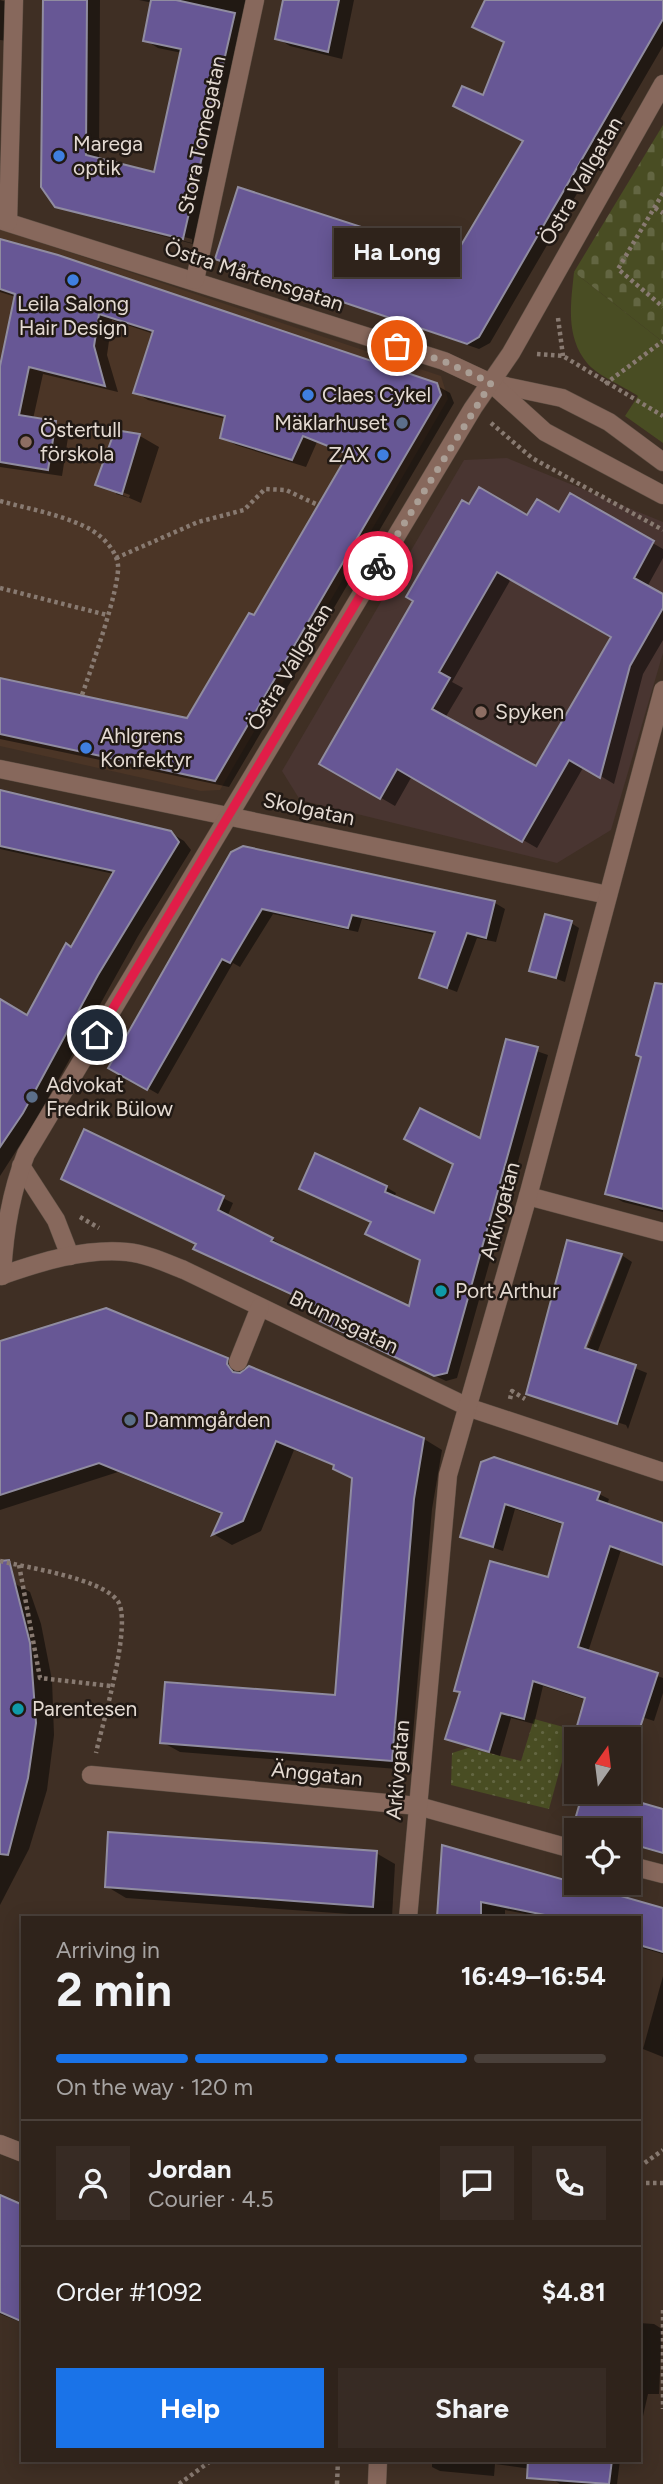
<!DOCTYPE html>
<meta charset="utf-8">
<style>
body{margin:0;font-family:Figtree,sans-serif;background:#372b24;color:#f1f3f6;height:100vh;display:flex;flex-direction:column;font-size:26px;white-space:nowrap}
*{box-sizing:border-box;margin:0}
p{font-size:23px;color:#a7a4a3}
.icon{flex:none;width:38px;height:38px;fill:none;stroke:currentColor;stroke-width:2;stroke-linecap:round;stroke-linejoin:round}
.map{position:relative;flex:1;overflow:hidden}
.side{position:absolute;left:21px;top:1916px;width:620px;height:546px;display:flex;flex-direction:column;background:#2f231b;border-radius:0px;box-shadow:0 4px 18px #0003,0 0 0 2px #4a403a}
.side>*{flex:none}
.needle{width:46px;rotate:14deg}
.buttons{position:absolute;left:564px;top:1727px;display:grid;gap:14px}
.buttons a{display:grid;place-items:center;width:77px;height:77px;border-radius:0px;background:#2f231b;box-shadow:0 4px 18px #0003,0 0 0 2px #4a403a;font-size:35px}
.pin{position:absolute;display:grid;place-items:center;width:60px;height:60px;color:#fff;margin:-30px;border:4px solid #fff;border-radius:50%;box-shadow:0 2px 7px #0007}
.courier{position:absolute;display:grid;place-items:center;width:70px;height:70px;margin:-35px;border:5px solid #e11d48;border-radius:50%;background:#fff;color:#222;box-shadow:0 2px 9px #0007}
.bubble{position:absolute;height:49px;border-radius:0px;background:#2f231b;box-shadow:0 4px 18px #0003,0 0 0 2px #4a403a;font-size:23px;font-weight:700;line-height:49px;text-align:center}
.overview em{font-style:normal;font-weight:700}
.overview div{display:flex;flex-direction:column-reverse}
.overview{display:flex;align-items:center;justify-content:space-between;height:119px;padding:0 35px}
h1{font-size:46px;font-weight:700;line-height:52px}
.bar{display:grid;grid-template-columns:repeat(4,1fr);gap:10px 7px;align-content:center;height:84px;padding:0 35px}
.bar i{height:9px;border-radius:5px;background:#4a403a}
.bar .active{background:#1a73e8}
.bar p{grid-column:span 4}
.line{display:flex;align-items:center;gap:18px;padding:0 35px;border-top:2px solid #4a403a}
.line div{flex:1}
.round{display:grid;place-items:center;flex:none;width:74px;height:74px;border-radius:0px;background:#372b24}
.cta{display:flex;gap:14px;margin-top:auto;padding:14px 35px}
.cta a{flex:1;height:80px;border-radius:0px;background:#1a73e8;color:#fff;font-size:28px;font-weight:700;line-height:80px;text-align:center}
.cta a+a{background:#372b24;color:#f1f3f6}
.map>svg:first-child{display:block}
</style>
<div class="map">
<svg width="663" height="2484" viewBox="0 0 663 2484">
<defs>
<pattern id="cemetery-stones" width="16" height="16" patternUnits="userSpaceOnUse" patternTransform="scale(1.75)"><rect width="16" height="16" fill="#494d23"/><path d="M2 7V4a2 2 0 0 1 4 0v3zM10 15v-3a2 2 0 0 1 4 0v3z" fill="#636642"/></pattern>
<pattern id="park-dots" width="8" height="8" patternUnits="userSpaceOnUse" patternTransform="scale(1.75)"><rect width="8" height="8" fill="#494d23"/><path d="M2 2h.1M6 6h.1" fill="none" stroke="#636642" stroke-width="1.8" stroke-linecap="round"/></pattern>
</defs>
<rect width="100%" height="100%" fill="#3f2f24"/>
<!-- built -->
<polygon fill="#4b3526" points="0,229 441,376 448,399 220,790 201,791 0,746"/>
<!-- education -->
<polygon fill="#493531" points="507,458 663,522 663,653 611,830 557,863 300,800 282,771 464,460"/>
<!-- grass -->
<path fill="#494d23" d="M574,272L663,342V443L625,416L638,396C623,386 598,376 587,363C565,336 571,302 574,272Z"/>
<!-- cemetery -->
<polygon fill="url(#cemetery-stones)" points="663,125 663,342 574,272"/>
<!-- park -->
<polygon fill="url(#park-dots)" points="534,1719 571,1729 549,1809 451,1785 452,1753 468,1748 521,1761"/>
<!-- shadow -->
<g fill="#0007" fill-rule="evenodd">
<polygon points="0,0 10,3 9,41 0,40"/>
<polygon points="46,0 100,0 99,160 155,174 182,53 158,48 145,40 153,3 139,0 251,0 197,245 67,211 192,243 192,239 56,205"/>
<polygon points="285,0 354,0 342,59 290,46 277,38"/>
<polygon points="488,0 663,0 663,46 490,343 479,349 217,258 455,259 525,141 484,98 506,42"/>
<polygon points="0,241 436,385 450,393 454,403 229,787 0,739 0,680 188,720 255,618 349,455 317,442 306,467 236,445 222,437 226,419 148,400 135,392 154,334 112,320 107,355 118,392 43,374 33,419 55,423 69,431 62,476 0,467 0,375 16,297 0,292"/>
<path d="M116,432L140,436L159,447L141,503L97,484ZM116,490L130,495L129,498L116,494Z"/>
<path d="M571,496L663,549V558L647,587L663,596V640L643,674L614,784L584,766L537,848L412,776L395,806L321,763L470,506L528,518L560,514ZM511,579L613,637L536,769L445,718L463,688L452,682Z"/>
<polygon points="0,792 171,833 184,841 191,850 138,936 36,1120 0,1176 0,1001 28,1017 72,949 114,874 0,849"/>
<polygon points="243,847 495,903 505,909 496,942 477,938 457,992 421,978 436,935 362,919 358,932 273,914 240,967 233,963 158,1094 111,1067"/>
<polygon points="571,923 579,928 565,982 532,970"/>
<polygon points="663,1007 663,1212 623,1202 607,1193"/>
<polygon points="507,1041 548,1055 457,1378 446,1381 332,1326 327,1310 198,1244 85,1131 233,1203 227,1217 272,1239 282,1245 281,1248 411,1309 422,1260 368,1233 386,1187 396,1193 394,1198 435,1215 455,1163 481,1141"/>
<polygon points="569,1242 622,1256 581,1355 584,1357 623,1256 632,1262 597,1353 647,1373 628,1429 626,1425 528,1394"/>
<polygon points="0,1343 227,1359 246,1370 424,1439 442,1450 432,1509 410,1770 180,1752 162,1742 337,1696 353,1479 335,1466 294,1450 261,1531 232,1545 215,1535 223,1515 118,1472 0,1510"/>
<polygon points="482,1464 599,1494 609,1499 607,1505 663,1525 663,1566 621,1550 588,1652 663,1678 663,1693 654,1721 620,1710 576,1740 576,1763 569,1759 586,1700 543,1686 534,1724 511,1718 500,1756 448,1738 461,1693 456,1690 549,1580 564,1525 515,1509 503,1551 462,1537"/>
<polygon points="10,1581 30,1592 41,1624 52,1680 54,1735 47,1790 29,1849 0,1905 0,1585"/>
<polygon points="584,1792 598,1792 663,1810 663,1854 628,1844 628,1830 582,1830 575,1826"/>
<polygon points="443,1847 663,1908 663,1954 639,1947 639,1918 546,1918 505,1910 505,1918 442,1918 439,1916"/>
<polygon points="376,1853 395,1864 392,1917 126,1898 106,1886"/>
<polygon points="663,1976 663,2057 643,2049"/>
<polygon points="0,2197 23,2207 23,2323 0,2314"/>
<polygon points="639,2323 654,2324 662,2329 659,2394 648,2394 641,2425"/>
<polygon points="432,2460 620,2460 617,2484 560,2484 552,2479 553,2472 495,2464 494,2476 440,2471 432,2467"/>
</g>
<!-- building -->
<g fill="#675795" stroke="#908ca0" stroke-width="2" fill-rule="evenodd">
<polygon points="43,0 87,0 86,155 154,172 181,49 143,41 151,0 176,0 235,13 183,239 55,207 41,187"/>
<polygon points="283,0 339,0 328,52 275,39"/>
<polygon points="485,0 663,0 663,19 479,337 467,344 215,259 238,187 454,257 523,141 453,106 462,86 483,95 504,42 472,27"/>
<polygon points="0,239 58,255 437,383 441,395 215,781 0,734 0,678 187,718 249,613 254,615 348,454 303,436 292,460 220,438 225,416 133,393 153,331 99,314 94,346 105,386 29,367 19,415 56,421 48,470 0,462 0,366 15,294 0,289"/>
<polygon points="115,430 140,434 122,494 95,485"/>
<path d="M479,487L527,515L537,499L559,512L570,493L654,541L634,578L663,594V608L630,666L600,778L569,760L522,842L397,769L380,799L319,764L413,601L406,597L462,500L469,504ZM497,572L611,637L536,766L432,709L450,678L439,672Z"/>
<polygon points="0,790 171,831 179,842 98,975 23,1113 0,1147 0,999 27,1015 66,943 71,947 114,871 0,846"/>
<polygon points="243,846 495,901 486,938 467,933 447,988 419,978 435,932 352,915 348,928 262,909 230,963 222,959 147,1090 108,1068 231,852"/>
<polygon points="545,914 572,921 556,978 529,971"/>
<polygon points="655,983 663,984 663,1209 605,1194 641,1057 636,1055"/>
<polygon points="506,1039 538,1047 447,1373 434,1376 320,1321 326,1310 193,1249 196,1244 61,1179 84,1129 224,1196 218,1210 273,1238 271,1241 409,1306 420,1260 365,1234 371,1222 299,1189 315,1153 387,1186 385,1192 434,1213 453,1164 404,1139 420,1108 480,1138"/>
<polygon points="567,1240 622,1254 585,1348 636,1365 617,1424 526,1394"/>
<polygon points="106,1308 228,1358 227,1364 233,1372 240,1373 249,1366 424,1438 414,1499 392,1761 160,1743 165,1682 335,1695 352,1478 333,1469 334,1465 276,1441 243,1521 212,1535 222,1513 99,1463 0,1495 0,1341"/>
<polygon points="494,1457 600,1492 597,1500 663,1523 663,1565 610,1546 578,1647 658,1673 636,1740 573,1740 585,1698 533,1681 524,1719 501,1713 489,1752 445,1739 460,1692 454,1691 490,1561 548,1577 563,1523 505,1504 493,1547 460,1537 481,1462"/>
<polygon points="9,1560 30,1643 36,1723 28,1778 8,1855 0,1854 0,1561"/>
<polygon points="583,1792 604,1792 663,1809 663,1853 628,1843 628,1830 572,1830"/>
<polygon points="108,1832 377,1851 373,1907 105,1887"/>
<polygon points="442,1845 663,1908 663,1952 639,1945 639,1918 544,1918 545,1915 481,1902 481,1918 437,1917"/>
<polygon points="0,2195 23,2205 23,2322 0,2312"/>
<polygon points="528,2460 612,2460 609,2484 527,2478"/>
</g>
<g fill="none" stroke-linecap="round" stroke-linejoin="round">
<!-- minor casing -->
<g stroke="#5d4e43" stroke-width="19">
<g id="minor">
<polyline points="0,220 444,361 491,383 562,398 609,422 663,462"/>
<polyline points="8,222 14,0"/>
<polyline points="195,280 255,0"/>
<polyline points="491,383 545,432 663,495"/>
<polyline points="0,769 608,895"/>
<polyline points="21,1166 56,1220 70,1256"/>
<polyline points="528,1196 663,1232"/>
<path d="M0,1276C40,1262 84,1248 127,1252C147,1254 166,1263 184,1270L470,1408L663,1472"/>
<path d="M2,1276C4,1233 10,1194 26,1154L473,408L511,353L663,84"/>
<polyline points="238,1362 260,1307"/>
<polyline points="91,1775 418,1806 576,1850"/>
<polyline points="628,1865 663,1874"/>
<polyline points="408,1918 448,1475 528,1196 663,690"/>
<polyline points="0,2144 23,2153"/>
<polyline points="377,2484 378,2460"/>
</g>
</g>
<!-- path -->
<g stroke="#887a71" stroke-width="4.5" stroke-dasharray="3.5 3.5" stroke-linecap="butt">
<polyline points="663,193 618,269 663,307"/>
<polyline points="655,208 663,213"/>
<polyline points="558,318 563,356"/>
<polyline points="537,354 563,356 663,416"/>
<polyline points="605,384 663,341"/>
<polyline points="491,423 532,458 663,530"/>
<path d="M0,501C29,509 60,514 88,528C101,535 116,549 118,565C120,588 91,669 82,695"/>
<polyline points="116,558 198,522 244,510 265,489 286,490 318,505"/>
<polyline points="0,588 107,615"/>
<polyline points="80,1217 99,1228"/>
<polyline points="510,1399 512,1391 525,1399"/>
<path d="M0,1561C29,1568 99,1578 117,1600C134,1620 102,1725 96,1753"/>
<polyline points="19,1565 40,1678 111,1686"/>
<polyline points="639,2167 663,2150"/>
<polyline points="639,2183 663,2183"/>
<polyline points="663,2310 663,2409"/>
<polyline points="179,2484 212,2460"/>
<polyline points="337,2484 338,2460"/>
</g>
<!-- minor -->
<use href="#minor" stroke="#87685c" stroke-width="18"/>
</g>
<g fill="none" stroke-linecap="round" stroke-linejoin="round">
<!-- done -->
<polyline stroke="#aa9e95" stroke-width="7" stroke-dasharray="0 12.6" points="378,566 491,383 443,361 397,346"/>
<!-- route -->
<polyline stroke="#e11d48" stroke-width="9" points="97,1035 378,566"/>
</g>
<!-- markers -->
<g fill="#3f7fe0" stroke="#211914" stroke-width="2.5">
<circle cx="59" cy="156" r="7"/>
<circle cx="73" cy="280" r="7"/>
<circle cx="308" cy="395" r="7"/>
<circle cx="383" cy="455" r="7"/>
<circle cx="86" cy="748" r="7"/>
</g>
<g fill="#5c6f8a" stroke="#211914" stroke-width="2.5">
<circle cx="402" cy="423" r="7"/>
<circle cx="32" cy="1097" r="7"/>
<circle cx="130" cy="1420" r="7"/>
</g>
<g fill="#8d6e63" stroke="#211914" stroke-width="2.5">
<circle cx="26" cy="442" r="7"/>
<circle cx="481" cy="712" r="7"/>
</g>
<g fill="#0f9aa8" stroke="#211914" stroke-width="2.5">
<circle cx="441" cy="1291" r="7"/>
<circle cx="18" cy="1709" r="7"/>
</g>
<g text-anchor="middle" stroke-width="5" stroke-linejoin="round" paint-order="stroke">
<!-- street labels -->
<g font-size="21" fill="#e4dad2" stroke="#211914">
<text transform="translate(202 135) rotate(-78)" y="7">Stora Tomegatan</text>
<text transform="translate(581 181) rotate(-60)" y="7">Östra Vallgatan</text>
<text transform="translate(254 276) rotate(18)" y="7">Östra Mårtensgatan</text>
<text transform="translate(290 667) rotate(-59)" y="7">Östra Vallgatan</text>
<text transform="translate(309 809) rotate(12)" y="7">Skolgatan</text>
<text transform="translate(500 1211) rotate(-75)" y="7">Arkivgatan</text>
<text transform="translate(344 1322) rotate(26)" y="7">Brunnsgatan</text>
<text transform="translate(398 1770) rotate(-85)" y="7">Arkivgatan</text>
<text transform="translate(317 1774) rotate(6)" y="7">Änggatan</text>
</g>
<!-- poi labels -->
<g font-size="21" fill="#e4dad2" stroke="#211914" text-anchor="start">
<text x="73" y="151">Marega<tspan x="73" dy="24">optik</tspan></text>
<text x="73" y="311" text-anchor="middle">Leila Salong<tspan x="73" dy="24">Hair Design</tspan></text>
<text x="322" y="402">Claes Cykel</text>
<text x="388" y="430" text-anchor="end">Mäklarhuset</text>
<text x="40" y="437">Östertull<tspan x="40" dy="24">förskola</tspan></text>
<text x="369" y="462" text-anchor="end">ZAX</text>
<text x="495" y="719">Spyken</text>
<text x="100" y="743">Ahlgrens<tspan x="100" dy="24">Konfektyr</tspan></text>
<text x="46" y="1092">Advokat<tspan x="46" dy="24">Fredrik Bülow</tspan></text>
<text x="455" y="1298">Port Arthur</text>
<text x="144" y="1427">Dammgården</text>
<text x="32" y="1716">Parentesen</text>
</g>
</g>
</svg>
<div class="buttons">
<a><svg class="needle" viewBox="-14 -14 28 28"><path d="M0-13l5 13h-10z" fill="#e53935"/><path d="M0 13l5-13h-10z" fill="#a7a4a3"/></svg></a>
<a><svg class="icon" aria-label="locate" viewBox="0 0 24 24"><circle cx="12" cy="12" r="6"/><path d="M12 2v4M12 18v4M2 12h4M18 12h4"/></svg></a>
</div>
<div class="pin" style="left:397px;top:346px;background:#ea580c"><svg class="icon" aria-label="bag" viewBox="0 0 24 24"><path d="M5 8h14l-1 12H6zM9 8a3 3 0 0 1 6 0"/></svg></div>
<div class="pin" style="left:97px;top:1035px;background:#1f2937"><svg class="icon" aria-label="home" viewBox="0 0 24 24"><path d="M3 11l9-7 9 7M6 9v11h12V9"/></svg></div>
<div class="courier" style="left:378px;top:566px"><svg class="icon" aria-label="bike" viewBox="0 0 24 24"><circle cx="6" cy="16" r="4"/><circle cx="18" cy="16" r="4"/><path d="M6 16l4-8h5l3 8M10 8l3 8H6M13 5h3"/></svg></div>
<div class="bubble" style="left:334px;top:228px;width:126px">Ha Long</div>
<section class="side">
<div class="overview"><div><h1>2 min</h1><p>Arriving in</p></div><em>16:49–16:54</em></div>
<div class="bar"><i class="active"></i><i class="active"></i><i class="active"></i><i></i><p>On the way · 120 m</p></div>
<div class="line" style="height:126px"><a class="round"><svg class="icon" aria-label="person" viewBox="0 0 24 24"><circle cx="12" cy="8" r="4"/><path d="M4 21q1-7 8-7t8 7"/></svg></a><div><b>Jordan</b><p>Courier · 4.5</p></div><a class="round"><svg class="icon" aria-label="chat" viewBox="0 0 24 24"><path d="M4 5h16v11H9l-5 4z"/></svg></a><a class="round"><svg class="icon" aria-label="phone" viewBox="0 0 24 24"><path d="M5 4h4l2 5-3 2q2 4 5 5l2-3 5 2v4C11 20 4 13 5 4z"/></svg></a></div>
<div class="line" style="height:91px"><div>Order #1092</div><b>$4.81</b></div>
<div class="cta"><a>Help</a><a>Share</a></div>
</section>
</div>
